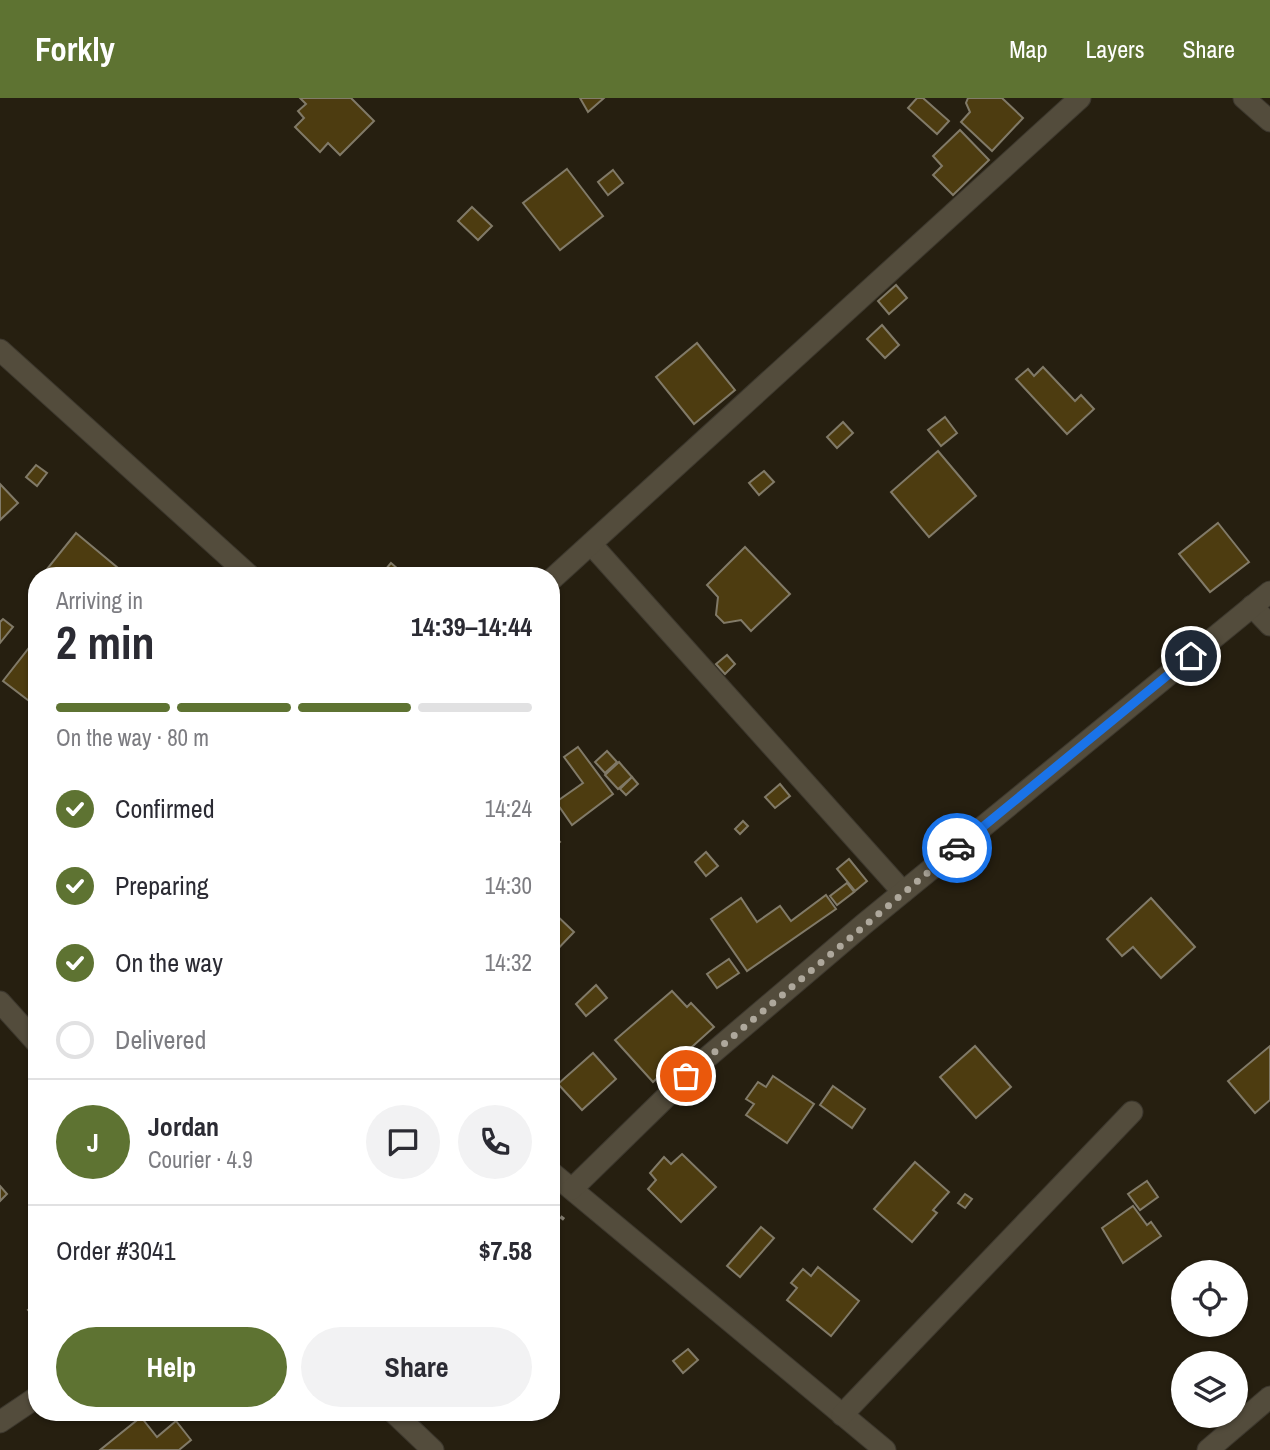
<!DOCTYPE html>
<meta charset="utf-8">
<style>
body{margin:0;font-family:"Archivo Narrow",sans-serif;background:#f2f2f3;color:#2b2b33;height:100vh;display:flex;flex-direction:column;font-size:26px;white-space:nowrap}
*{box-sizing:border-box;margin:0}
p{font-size:23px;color:#7c7c81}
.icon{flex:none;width:38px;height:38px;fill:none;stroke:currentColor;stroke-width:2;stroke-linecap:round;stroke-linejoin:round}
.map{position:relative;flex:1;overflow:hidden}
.sheet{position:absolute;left:28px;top:469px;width:532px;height:854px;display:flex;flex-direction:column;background:#fff;border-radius:28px;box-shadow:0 2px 5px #0004}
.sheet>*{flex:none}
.buttons{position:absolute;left:1171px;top:1162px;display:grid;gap:14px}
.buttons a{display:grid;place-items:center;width:77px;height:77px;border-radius:50%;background:#fff;box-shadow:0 2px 5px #0004;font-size:35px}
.pin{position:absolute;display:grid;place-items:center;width:60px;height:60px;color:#fff;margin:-30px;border:4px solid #fff;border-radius:50%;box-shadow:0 2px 7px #0007}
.courier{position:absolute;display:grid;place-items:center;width:70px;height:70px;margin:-35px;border:5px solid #1a73e8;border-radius:50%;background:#fff;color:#222;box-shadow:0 2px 9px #0007}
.headline em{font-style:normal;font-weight:700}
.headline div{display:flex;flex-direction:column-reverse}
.headline{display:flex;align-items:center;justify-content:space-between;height:119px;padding:0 28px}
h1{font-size:46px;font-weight:700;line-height:52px}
.bar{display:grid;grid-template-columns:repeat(4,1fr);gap:10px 7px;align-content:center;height:84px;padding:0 28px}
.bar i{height:9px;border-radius:5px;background:#e1e1e2}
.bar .on{background:#5e7332}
.bar p{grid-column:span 4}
.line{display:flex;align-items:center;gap:18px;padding:0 28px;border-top:2px solid #e1e1e2}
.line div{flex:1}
.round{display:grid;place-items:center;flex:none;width:74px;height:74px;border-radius:37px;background:#f2f2f3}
ol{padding:0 28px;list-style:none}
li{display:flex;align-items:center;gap:21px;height:77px}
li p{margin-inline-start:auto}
li .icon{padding:7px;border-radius:50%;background:#5e7332;color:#fff;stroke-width:4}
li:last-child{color:#7c7c81}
li i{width:38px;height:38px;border:4px solid #e1e1e2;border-radius:50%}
.action{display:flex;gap:14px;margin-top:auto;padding:14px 28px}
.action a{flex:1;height:80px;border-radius:42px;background:#5e7332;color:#fff;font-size:28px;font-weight:700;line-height:80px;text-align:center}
.action a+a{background:#f2f2f3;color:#2b2b33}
header{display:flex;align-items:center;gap:42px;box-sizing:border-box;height:98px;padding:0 35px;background:#5e7332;color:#fff}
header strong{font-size:33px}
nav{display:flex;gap:38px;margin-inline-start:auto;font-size:24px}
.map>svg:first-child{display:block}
</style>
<header>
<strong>Forkly</strong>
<nav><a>Map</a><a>Layers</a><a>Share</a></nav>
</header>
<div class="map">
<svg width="1270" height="1352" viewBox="0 0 1270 1352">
<rect width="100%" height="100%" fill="#261f10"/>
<!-- building -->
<g fill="#4d3c10" stroke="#817a68" stroke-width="2">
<polygon points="300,0 351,0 374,23 340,57 328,45 320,54 295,29 304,20 298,13 306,6"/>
<polygon points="580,0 604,0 588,14"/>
<polygon points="917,0 923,0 949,23 937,36 908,10"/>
<polygon points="968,0 1002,0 1023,20 992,53 961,24 970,14 966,5"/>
<polygon points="960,32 989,62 953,97 933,77 942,68 933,58"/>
<polygon points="567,71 603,118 560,152 523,105"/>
<polygon points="613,72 623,85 608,97 598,84"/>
<polygon points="472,109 492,128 478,142 458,123"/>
<polygon points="896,187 907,200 889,216 878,203"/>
<polygon points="882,227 899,247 885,260 867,241"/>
<polygon points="697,245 735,292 694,326 656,279"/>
<polygon points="1043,269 1075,303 1081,297 1094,311 1067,336 1016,281 1028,271 1034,278"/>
<polygon points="945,319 957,335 941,348 928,332"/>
<polygon points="843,324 853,335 837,350 827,339"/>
<polygon points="938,353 976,398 929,439 891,394"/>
<polygon points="36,367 47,375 37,388 26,379"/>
<polygon points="764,373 774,384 759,397 749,385"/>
<polygon points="0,386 18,405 0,422"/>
<polygon points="1218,425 1249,464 1210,494 1179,456"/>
<polygon points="76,435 124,475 122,478 56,478 47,471"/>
<polygon points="745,449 790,496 751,533 741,522 724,525 716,517 718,499 707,487"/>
<polygon points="391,465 406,478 380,478"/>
<polygon points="3,521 13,529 0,545 0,524"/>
<polygon points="32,546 37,550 37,609 3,583"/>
<polygon points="727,557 735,566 725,576 716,566"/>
<polygon points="578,649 613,696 572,727 556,704 583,685 564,659"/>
<polygon points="607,653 617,664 605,675 595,664"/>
<polygon points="619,664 632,679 618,691 605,677"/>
<polygon points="632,679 638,686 626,697 620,691"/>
<polygon points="780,686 790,698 775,710 765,699"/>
<polygon points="743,723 748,728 740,736 735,731"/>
<polygon points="551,734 560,744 551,752"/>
<polygon points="706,754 718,768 706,778 695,764"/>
<polygon points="849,761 867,783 855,793 837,771"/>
<polygon points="847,785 854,794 837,807 830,798"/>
<polygon points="826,797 836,811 747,873 711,821 741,800 757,824 780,808 791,823"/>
<polygon points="1151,800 1195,849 1161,880 1133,849 1122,858 1107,841"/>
<polygon points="551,812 574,834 551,858"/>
<polygon points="729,861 739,875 717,890 707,876"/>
<polygon points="596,887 607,900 586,918 576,906"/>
<polygon points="672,893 687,909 691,905 714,929 653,984 615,942"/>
<polygon points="975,948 1011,989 976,1020 940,979"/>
<polygon points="1270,948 1270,1002 1255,1015 1228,983"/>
<polygon points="593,955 616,981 582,1012 558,986"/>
<polygon points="773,978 814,1006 787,1045 746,1017 754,1006 746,1001 758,984 766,989"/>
<polygon points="833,988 865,1011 852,1030 820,1007"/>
<polygon points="682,1056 716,1089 681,1124 648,1091 656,1082 650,1075 664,1059 671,1066"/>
<polygon points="915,1064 949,1094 933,1112 937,1115 912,1144 874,1111"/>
<polygon points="1147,1083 1158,1099 1140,1112 1128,1096"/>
<polygon points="0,1088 7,1096 0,1103"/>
<polygon points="965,1096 972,1101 965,1110 958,1105"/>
<polygon points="1133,1108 1147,1127 1151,1124 1161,1138 1123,1165 1102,1130"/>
<polygon points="761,1129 774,1140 740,1179 727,1168"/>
<polygon points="818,1169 859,1203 831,1238 787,1202 797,1190 791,1185 803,1171 811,1178"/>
<polygon points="37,1205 37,1223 28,1212"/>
<polygon points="688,1251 698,1262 683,1275 673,1263"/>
<polygon points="141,1319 157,1339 176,1323 191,1342 179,1352 100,1352"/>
</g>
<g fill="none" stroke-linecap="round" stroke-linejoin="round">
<!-- minor casing -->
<g stroke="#3d382e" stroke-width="23">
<g id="minor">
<polyline points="1244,0 1270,23"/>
<polyline points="0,252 250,478"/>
<polyline points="591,446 903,794"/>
<polyline points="551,482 1080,0"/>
<polyline points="1252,508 1270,527"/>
<polyline points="0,904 37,945"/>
<polyline points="551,1074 885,1352"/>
<polyline points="572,1091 703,963 864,826 1270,494"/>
<polyline points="393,1314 433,1352"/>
<polyline points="842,1317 1132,1014"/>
<polyline points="0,1324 37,1299"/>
<polyline points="1208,1352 1270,1299"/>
</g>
</g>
<!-- path -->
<polyline stroke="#857f72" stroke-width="4.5" stroke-dasharray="3.5 5" stroke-linecap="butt" points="551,1135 566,1115"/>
<!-- minor -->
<use href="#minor" stroke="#534c3c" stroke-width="21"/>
</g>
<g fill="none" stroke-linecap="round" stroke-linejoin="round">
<!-- done -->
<polyline stroke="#aea89c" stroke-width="7" stroke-dasharray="0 12.6" points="686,978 957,750"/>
<!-- route -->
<polyline stroke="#1a73e8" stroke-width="9" points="957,750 1191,558"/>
</g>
</svg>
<div class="buttons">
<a><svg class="icon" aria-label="locate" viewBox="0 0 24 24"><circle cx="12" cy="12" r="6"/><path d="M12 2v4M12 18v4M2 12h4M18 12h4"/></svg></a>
<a><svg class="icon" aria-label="layers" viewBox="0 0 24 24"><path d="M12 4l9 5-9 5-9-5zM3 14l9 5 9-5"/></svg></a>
</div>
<div class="pin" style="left:686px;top:978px;background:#ea580c"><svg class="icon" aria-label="bag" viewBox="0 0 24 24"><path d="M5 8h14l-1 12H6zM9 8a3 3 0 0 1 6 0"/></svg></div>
<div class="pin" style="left:1191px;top:558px;background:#1f2937"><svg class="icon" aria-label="home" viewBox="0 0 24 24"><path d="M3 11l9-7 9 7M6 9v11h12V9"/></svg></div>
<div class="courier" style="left:957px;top:750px"><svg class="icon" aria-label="car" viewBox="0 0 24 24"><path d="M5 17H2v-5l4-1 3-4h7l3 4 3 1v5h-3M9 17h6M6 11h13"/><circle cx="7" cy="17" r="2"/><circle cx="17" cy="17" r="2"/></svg></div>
<section class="sheet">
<div class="headline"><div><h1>2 min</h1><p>Arriving in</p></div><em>14:39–14:44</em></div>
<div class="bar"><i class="on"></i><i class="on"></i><i class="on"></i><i></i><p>On the way · 80 m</p></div>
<ol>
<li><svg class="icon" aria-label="check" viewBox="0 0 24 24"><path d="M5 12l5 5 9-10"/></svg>Confirmed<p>14:24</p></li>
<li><svg class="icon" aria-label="check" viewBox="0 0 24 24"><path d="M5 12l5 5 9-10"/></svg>Preparing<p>14:30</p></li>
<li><svg class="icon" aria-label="check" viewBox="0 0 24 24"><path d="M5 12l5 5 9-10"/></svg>On the way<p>14:32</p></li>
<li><i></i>Delivered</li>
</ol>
<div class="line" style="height:126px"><b class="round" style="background:#5e7332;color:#fff">J</b><div><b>Jordan</b><p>Courier · 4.9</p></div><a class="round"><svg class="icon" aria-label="chat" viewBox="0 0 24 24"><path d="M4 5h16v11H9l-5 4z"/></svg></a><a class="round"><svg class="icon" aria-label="phone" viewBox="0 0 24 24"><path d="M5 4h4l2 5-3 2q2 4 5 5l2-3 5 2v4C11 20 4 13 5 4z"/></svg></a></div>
<div class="line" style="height:91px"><div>Order #3041</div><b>$7.58</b></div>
<div class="action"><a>Help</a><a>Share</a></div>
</section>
</div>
